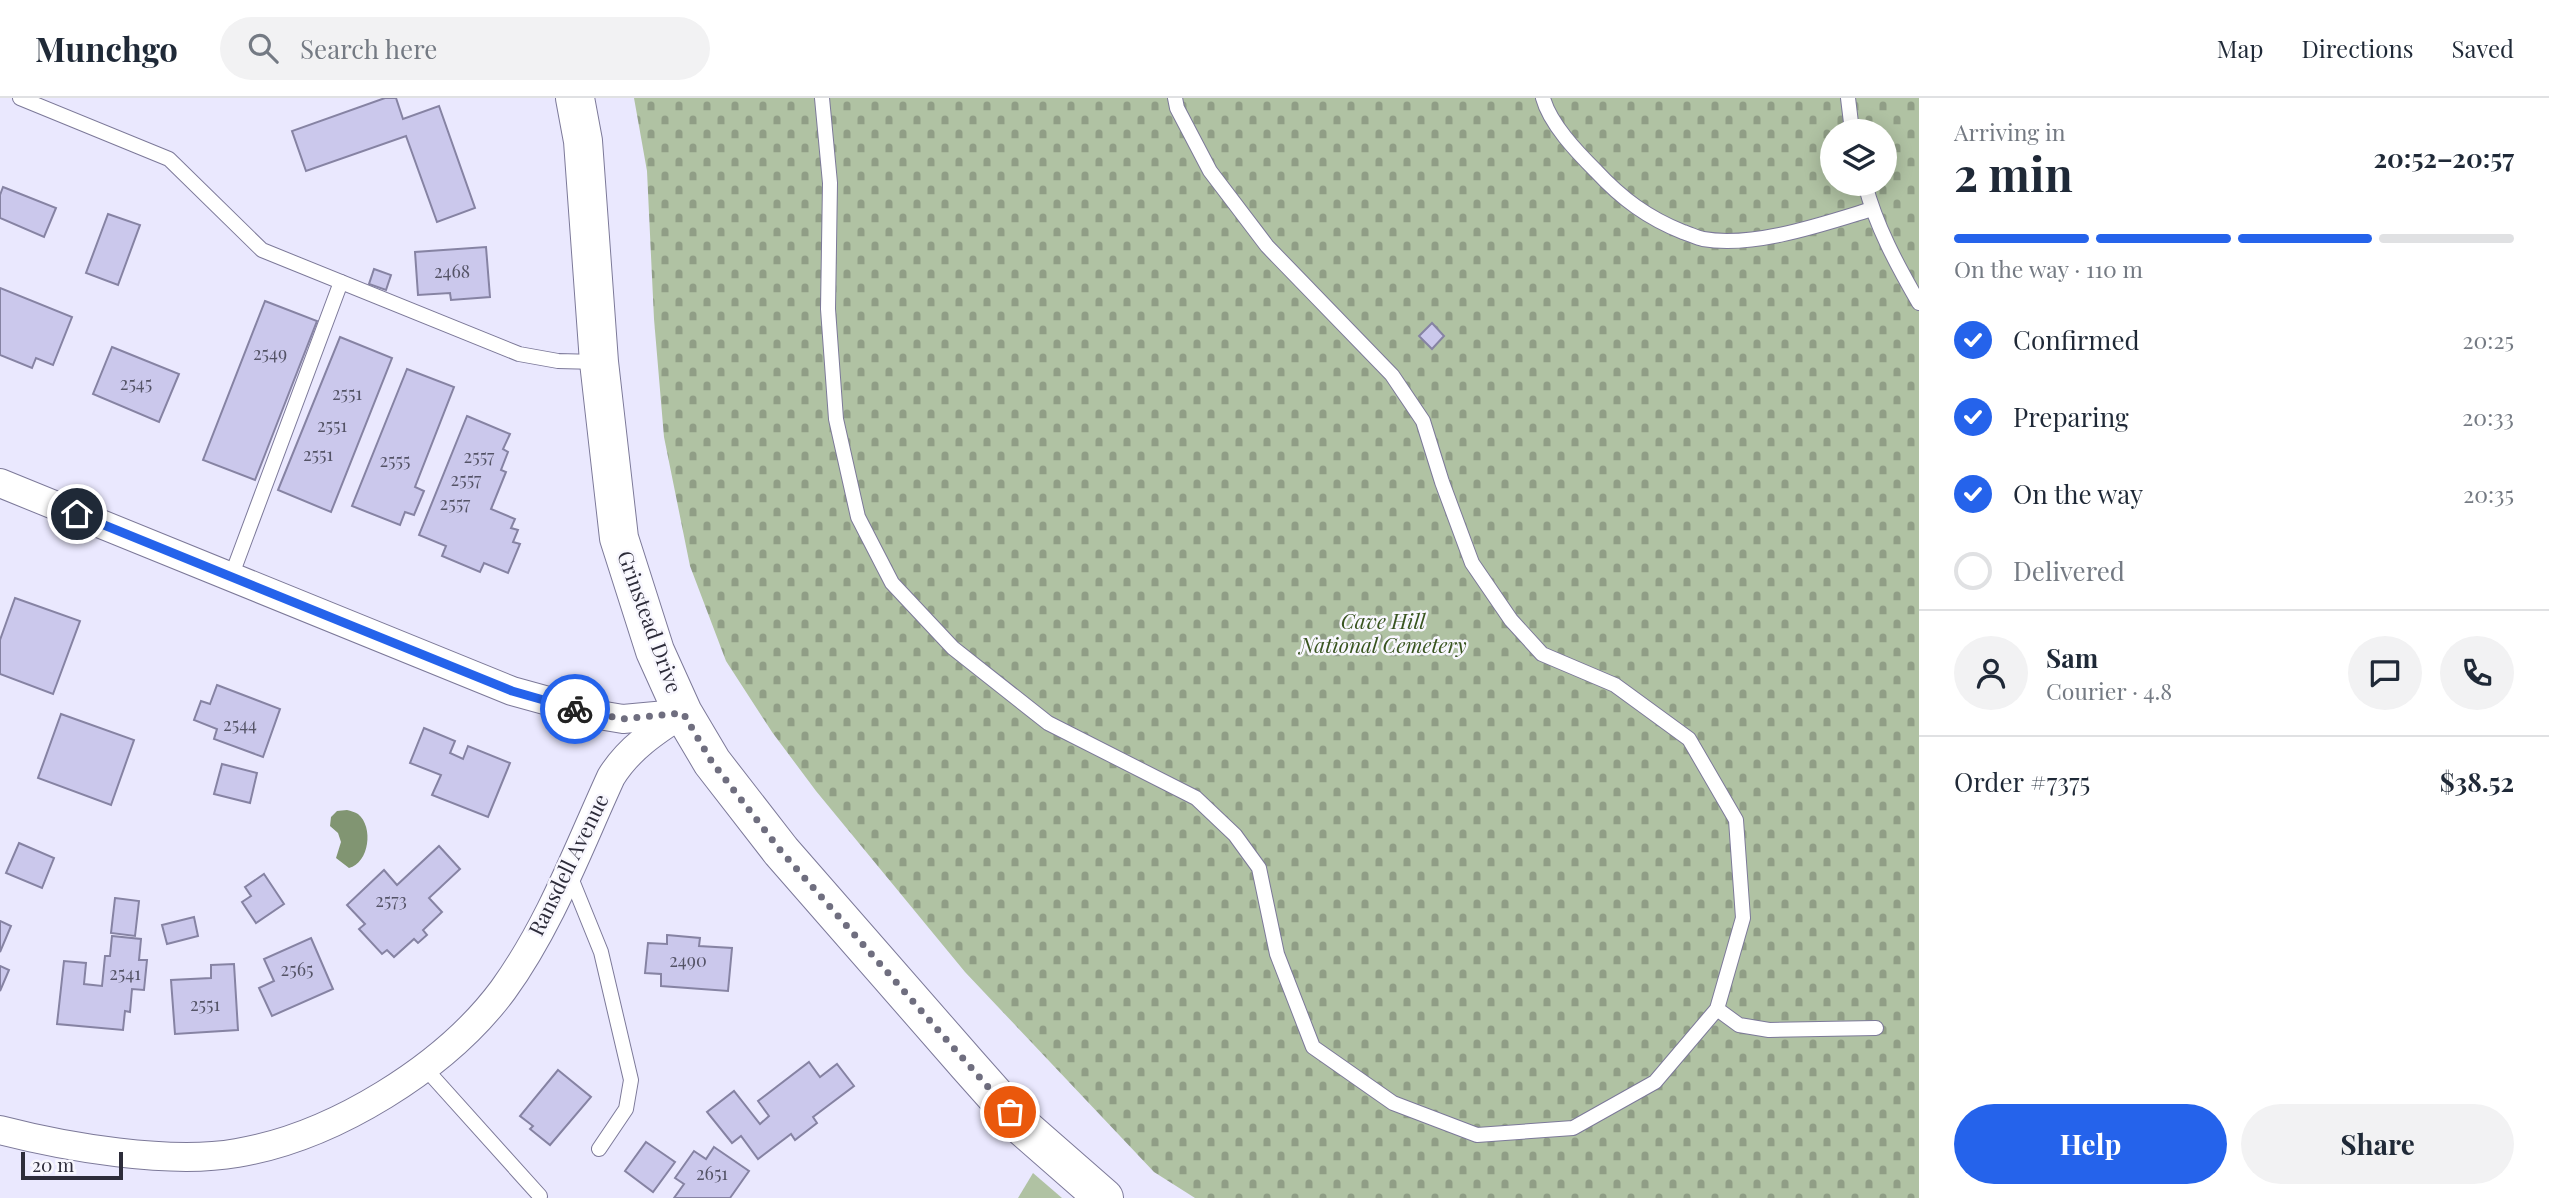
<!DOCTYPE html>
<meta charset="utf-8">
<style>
body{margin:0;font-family:"Playfair Display",serif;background:#f2f2f3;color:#1f2937;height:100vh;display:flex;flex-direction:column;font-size:26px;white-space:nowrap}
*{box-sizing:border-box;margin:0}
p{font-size:23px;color:#747a83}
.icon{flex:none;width:38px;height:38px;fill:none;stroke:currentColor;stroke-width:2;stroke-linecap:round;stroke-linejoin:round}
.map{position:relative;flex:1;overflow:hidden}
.side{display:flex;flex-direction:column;background:#fff;width:630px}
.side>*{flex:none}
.fabs{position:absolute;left:1820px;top:21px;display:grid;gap:14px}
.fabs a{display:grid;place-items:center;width:77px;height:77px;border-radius:50%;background:#fff;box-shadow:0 4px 18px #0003;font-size:35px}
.scale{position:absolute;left:21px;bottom:18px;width:102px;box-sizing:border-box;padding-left:7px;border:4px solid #2d2c3a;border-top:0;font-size:19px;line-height:24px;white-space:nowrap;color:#2d2c3a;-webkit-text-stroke:5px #f8f7fe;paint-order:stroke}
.pin{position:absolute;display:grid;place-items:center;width:60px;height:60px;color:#fff;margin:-30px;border:4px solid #fff;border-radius:50%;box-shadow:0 2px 7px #0007}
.courier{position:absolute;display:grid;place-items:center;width:70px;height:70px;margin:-35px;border:5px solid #2563eb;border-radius:50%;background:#fff;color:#222;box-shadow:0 2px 9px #0007}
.headline em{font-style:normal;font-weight:700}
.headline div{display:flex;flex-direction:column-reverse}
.headline{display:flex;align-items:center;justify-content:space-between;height:119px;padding:0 35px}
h1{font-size:46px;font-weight:700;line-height:52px}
.bar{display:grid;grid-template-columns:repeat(4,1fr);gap:10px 7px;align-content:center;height:84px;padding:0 35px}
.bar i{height:9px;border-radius:5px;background:#e0e1e3}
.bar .current{background:#2563eb}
.bar p{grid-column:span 4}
.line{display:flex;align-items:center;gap:18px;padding:0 35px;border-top:2px solid #e0e1e3}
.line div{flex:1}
.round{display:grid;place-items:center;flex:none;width:74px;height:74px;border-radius:37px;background:#f2f2f3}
ol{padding:0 35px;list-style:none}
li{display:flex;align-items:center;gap:21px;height:77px}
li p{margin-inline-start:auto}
li .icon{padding:7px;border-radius:50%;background:#2563eb;color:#fff;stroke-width:4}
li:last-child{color:#747a83}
li i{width:38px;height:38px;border:4px solid #e0e1e3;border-radius:50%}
.primary-button{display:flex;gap:14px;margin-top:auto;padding:14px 35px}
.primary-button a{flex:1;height:80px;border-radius:42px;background:#2563eb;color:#fff;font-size:28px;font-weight:700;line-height:80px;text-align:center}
.primary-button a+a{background:#f2f2f3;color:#1f2937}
header{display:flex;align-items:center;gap:42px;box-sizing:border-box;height:98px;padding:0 35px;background:#fff;border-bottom:2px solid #e0e1e3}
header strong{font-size:33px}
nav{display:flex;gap:38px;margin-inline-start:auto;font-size:24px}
.search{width:490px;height:63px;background:#f2f2f3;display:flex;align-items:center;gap:18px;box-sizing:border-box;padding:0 24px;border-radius:38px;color:#747a83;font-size:26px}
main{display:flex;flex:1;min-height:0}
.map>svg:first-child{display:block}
</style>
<header>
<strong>Munchgo</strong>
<div class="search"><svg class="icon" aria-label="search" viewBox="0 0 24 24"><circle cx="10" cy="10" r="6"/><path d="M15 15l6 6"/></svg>Search here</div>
<nav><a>Map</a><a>Directions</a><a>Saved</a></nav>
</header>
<main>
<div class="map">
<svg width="1919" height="1100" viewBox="0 0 1919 1100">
<defs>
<pattern id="cemetery-stones" width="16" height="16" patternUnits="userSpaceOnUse" patternTransform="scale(1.75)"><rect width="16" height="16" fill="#b0c2a3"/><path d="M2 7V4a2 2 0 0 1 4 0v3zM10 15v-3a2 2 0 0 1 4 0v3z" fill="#909e86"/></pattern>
</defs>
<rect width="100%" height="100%" fill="#eae8fe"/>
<!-- green -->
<polygon fill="#b0c2a3" points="1033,1075 1062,1100 1018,1100"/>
<!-- cemetery -->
<path fill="url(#cemetery-stones)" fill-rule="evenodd" d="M634,0H1919V1100H1195L1154,1074L965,874L816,693L772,634L726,563L690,468L664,339L654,221L647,73ZM1832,33H1885V86H1832Z"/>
<!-- water -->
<path fill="#819572" d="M347,712C351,713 355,714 358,716C374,729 369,765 349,770L336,760L341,744L338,735L330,728L331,719L337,713Z"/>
<!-- building -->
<g fill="#cbc8ec" stroke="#8683a3" stroke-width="2">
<polygon points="385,0 396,0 403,21 439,8 475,110 437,124 406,38 306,73 292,33"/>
<polygon points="3,89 56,110 44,139 0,120 0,97"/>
<polygon points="108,116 140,127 118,187 86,175"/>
<polygon points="486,149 490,199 451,202 450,195 418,197 415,154"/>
<polygon points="374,171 391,177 386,192 369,186"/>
<polygon points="0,190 72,219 53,267 36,260 32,270 0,257"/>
<polygon points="265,203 317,223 255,382 203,362"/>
<polygon points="1432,225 1444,238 1432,251 1419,238"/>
<polygon points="340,239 392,260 331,414 278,392"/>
<polygon points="112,249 179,276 159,324 93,296"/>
<polygon points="407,271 454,289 415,389 424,393 414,417 405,414 400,427 352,408"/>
<polygon points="467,318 510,336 503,351 508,354 501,372 506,374 491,411 515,421 511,430 518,432 513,444 520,446 508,475 484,465 480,474 442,458 446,448 419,437"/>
<polygon points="15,500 80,523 53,596 0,576 0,542"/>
<polygon points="217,587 280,611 263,659 214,641 217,631 194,622 201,603 210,606"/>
<polygon points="61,616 134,642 111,707 38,680"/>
<polygon points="424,630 455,643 450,655 463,661 468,648 510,665 488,719 432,697 441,677 410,665"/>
<polygon points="222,666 257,675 250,705 214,696"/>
<polygon points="19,745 54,760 42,790 6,775"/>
<polygon points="439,748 460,771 429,800 442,814 423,832 427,837 418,845 414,841 394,859 387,852 382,856 359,831 365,826 347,807 384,772 397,787"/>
<polygon points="264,776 284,806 256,825 242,804 251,798 245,789"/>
<polygon points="115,800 139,803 135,838 111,835"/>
<polygon points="194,819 198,838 167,846 162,827"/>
<polygon points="0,823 11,828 0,854"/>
<polygon points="667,837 700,840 699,848 732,850 728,893 661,888 661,876 645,875 648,845 667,846"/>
<polygon points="112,838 141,841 139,862 147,862 144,892 132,891 130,914 125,913 123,932 57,926 64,863 86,865 84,886 102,888 105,858 110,858"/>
<polygon points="311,840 333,891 272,918 259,890 274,883 264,861"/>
<polygon points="234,866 238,932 175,936 171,882 211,880 211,867"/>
<polygon points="0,868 9,872 0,893"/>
<polygon points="809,964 820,979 837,966 854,988 813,1019 817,1025 795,1042 791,1036 758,1061 741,1038 732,1045 707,1014 734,993 760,1026 769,1018 758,1003"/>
<polygon points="558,972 591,999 550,1047 530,1031 533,1028 520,1018"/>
<polygon points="646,1044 675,1064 653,1094 625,1073"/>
<polygon points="714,1049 749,1073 730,1100 674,1100 684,1086 675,1080 694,1053 706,1061"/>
</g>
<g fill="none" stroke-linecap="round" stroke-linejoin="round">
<!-- service casing -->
<g stroke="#7c7999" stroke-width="16">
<g id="service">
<polyline points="20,0 169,61 262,152 519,256 558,263 597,264"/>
<polyline points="822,0 830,85 828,211 836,321 858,419 892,485 953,550 1048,625 1196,700 1235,737 1259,770 1277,856 1313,949 1393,1005 1477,1037 1573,1030 1655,984 1717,911 1743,820 1736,722 1689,641 1615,587 1542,556 1511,522 1472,465 1442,384 1423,323 1392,277 1267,148 1210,73 1177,10 1175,0"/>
<path d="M1543,0C1550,26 1577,54 1596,73C1622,101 1648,120 1683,134C1690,136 1697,140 1703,141C1754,150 1823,126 1872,111"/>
<polyline points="1848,0 1852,33"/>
<path d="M1865,86C1876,128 1897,167 1919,205"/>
<polyline points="231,479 341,184"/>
<polyline points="569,775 601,854 631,982 626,1011 599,1051"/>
<polyline points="1717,911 1739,927 1769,932 1876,930"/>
<polyline points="424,969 540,1098"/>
</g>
</g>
<!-- minor casing -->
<g stroke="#7c7999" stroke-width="30">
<g id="minor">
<polyline points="0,385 512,593 599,617 623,621 677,616"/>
<path d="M0,1032C66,1049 169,1067 237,1055C333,1039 445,970 503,892C550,827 578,751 611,679C628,651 655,633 683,615"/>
</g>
</g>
<!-- secondary casing -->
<g stroke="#7c7999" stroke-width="40">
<polyline id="secondary" points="575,0 583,43 599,264 619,440 655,553 683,615 712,664 781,753 968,967 1024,1030 1104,1100"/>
</g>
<!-- service -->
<use href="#service" stroke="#fff" stroke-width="14"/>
<!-- minor -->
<use href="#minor" stroke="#fff" stroke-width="28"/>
<!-- secondary -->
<use href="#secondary" stroke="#fff" stroke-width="38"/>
</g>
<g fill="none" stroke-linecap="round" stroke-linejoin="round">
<!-- done -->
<polyline stroke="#6f6e7f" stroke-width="7" stroke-dasharray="0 12.6" points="575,611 623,621 683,615 712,664 781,753 1010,1014"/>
<!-- route -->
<polyline stroke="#2563eb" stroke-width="9" points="77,416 512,593 575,611"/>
</g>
<g text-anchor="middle" stroke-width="5" stroke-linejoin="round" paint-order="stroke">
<!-- number labels -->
<g font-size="18" fill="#545366">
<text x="452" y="180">2468</text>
<text x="270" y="262">2549</text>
<text x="136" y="292">2545</text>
<text x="347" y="302">2551</text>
<text x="332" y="334">2551</text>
<text x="318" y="363">2551</text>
<text x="479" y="365">2557</text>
<text x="395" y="369">2555</text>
<text x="466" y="388">2557</text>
<text x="455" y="412">2557</text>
<text x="240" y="633">2544</text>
<text x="391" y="809">2573</text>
<text x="688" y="869">2490</text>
<text x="297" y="878">2565</text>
<text x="125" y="882">2541</text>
<text x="205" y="913">2551</text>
<text x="712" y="1082">2651</text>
</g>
<!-- street labels -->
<g font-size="21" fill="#2d2c3a" stroke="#f8f7fe">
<text transform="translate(649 524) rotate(70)" y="7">Grinstead Drive</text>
<text transform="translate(569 767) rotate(-64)" y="7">Ransdell Avenue</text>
</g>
<!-- park labels -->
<g font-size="21" font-style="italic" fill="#38541f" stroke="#f8f7fe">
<text x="1383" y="531">Cave Hill<tspan x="1383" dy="24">National Cemetery</tspan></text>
</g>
</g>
</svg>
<div class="fabs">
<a><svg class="icon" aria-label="layers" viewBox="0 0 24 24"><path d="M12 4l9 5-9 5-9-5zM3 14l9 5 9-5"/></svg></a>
</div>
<div class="scale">20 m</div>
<div class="pin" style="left:1010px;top:1014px;background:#ea580c"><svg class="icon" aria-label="bag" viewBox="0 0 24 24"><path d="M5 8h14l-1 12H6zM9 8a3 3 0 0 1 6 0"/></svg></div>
<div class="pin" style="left:77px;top:416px;background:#1f2937"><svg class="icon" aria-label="home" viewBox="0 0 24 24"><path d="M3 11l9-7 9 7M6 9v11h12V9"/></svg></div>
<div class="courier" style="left:575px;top:611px"><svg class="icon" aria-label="bike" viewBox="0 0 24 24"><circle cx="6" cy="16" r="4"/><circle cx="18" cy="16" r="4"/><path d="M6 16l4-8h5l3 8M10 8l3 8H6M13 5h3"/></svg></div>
</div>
<section class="side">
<div class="headline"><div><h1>2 min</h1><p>Arriving in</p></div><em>20:52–20:57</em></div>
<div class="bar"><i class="current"></i><i class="current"></i><i class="current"></i><i></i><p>On the way · 110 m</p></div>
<ol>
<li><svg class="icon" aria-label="check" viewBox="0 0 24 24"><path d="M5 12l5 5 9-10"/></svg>Confirmed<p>20:25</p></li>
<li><svg class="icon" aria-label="check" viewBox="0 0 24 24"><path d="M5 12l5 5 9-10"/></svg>Preparing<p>20:33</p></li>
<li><svg class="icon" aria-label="check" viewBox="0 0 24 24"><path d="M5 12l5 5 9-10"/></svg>On the way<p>20:35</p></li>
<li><i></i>Delivered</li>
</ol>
<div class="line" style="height:126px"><a class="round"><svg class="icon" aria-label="person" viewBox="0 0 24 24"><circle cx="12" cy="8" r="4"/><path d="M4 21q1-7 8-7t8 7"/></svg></a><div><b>Sam</b><p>Courier · 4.8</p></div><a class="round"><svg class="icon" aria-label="chat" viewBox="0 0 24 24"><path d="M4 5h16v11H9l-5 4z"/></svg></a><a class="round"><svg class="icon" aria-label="phone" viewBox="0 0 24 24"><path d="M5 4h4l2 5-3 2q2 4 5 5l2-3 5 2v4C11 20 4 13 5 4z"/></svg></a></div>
<div class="line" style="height:91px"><div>Order #7375</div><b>$38.52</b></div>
<div class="primary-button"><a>Help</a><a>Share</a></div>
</section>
</main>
